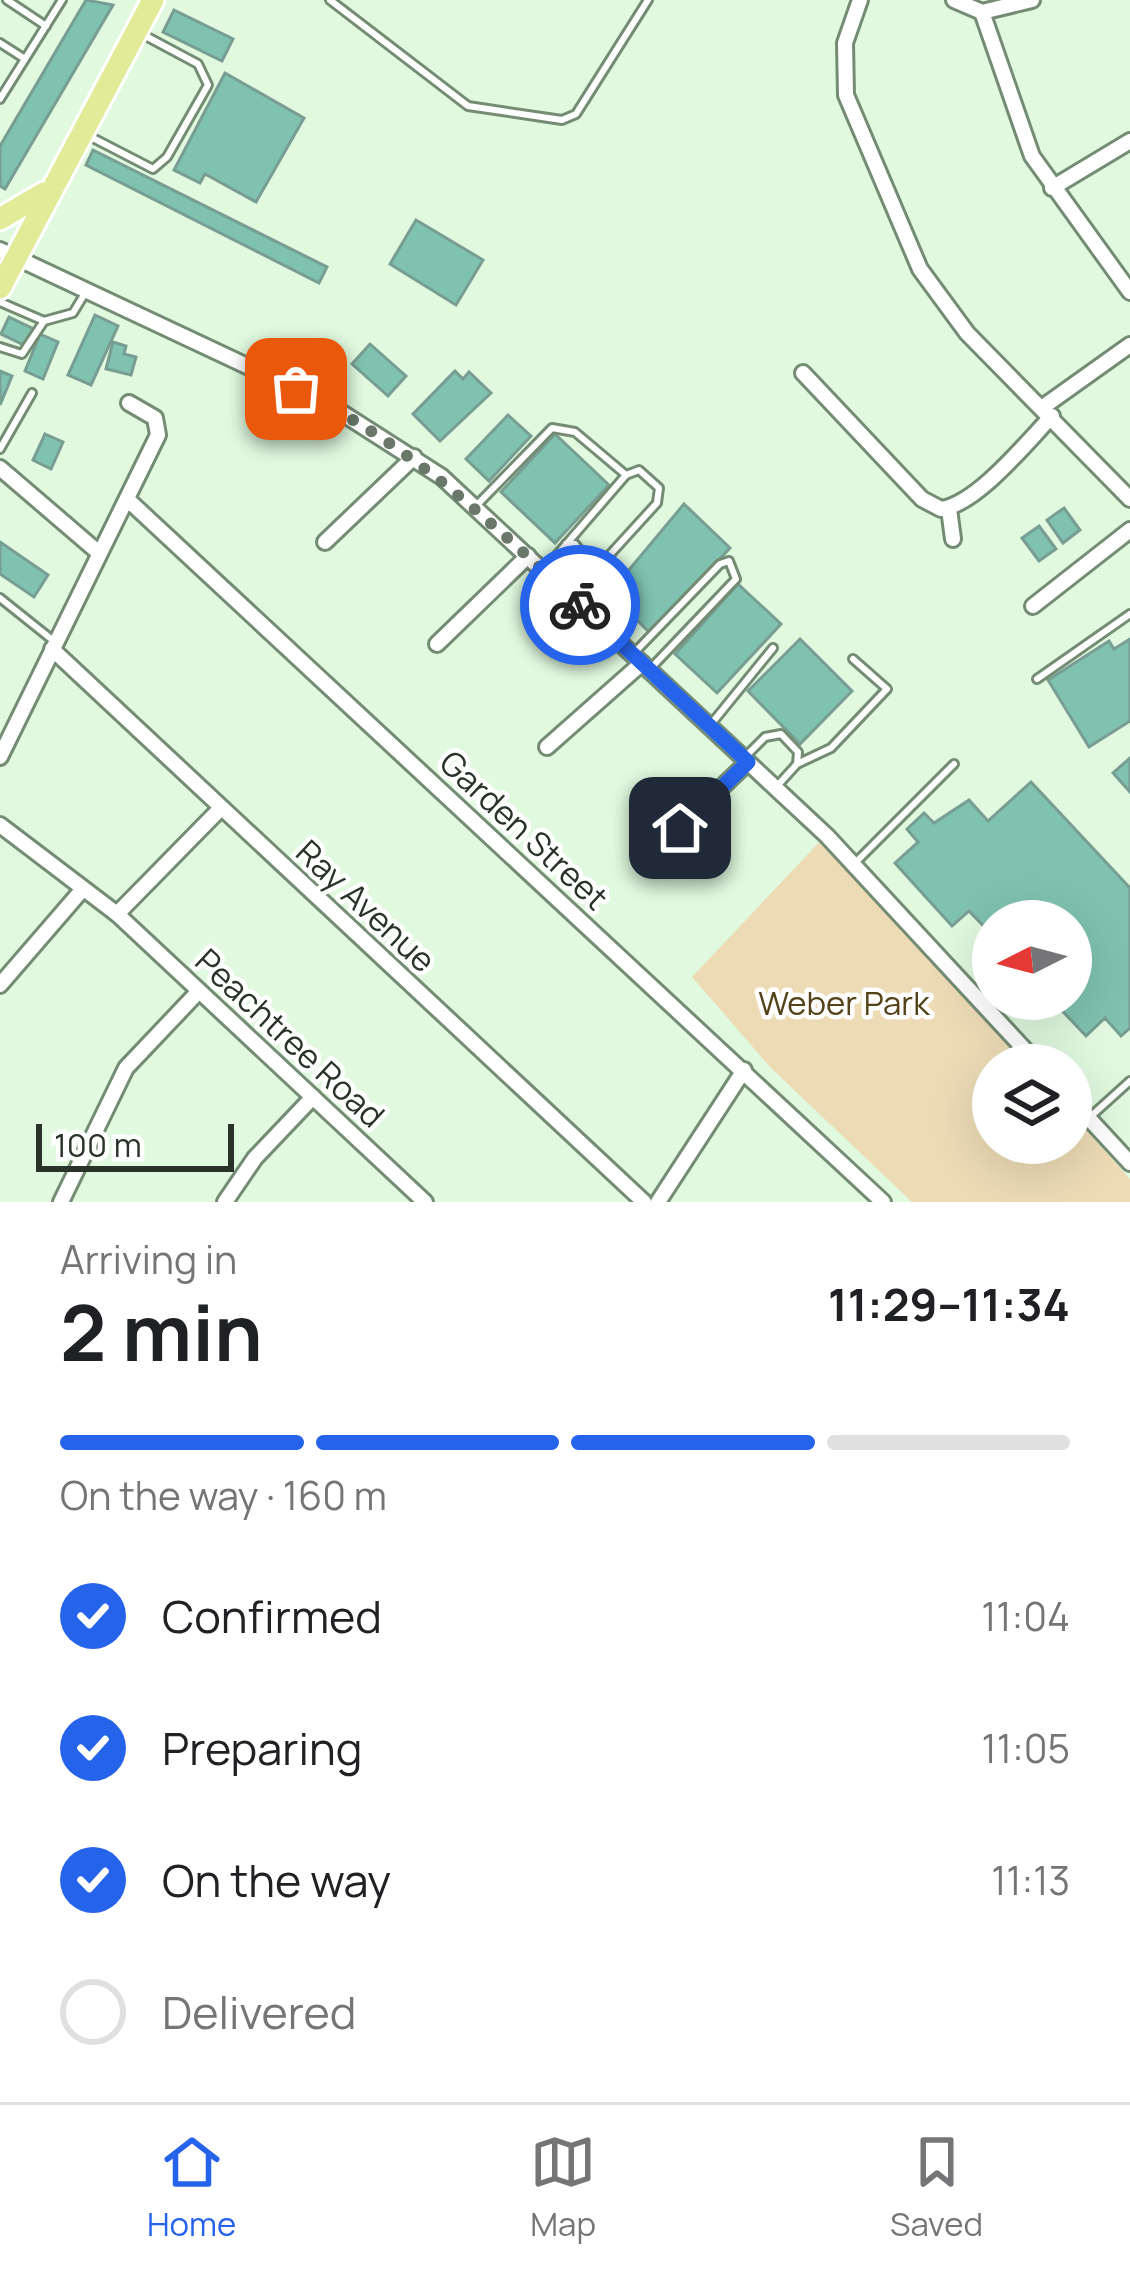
<!DOCTYPE html>
<meta charset="utf-8">
<style>
body{margin:0;font-family:Manrope,sans-serif;background:#f2f2f2;color:#202124;height:100vh;display:flex;flex-direction:column;font-size:45px;white-space:nowrap}
*{box-sizing:border-box;margin:0}
p{font-size:39px;color:#757577}
.icon{flex:none;width:66px;height:66px;fill:none;stroke:currentColor;stroke-width:2;stroke-linecap:round;stroke-linejoin:round}
.map{position:relative;height:1202px;overflow:hidden}
.details{display:flex;flex-direction:column;background:#fff;flex:1}
.details>*{flex:none}
.needle{width:78px;rotate:264deg}
.fabs{position:absolute;left:972px;top:900px;display:grid;gap:24px}
.fabs a{display:grid;place-items:center;width:120px;height:120px;border-radius:50%;background:#fff;box-shadow:0 12px 48px #0002;font-size:60px}
.scale{position:absolute;left:36px;bottom:30px;width:198px;box-sizing:border-box;padding-left:12px;border:6px solid #293329;border-top:0;font-size:33px;line-height:42px;white-space:nowrap;color:#293329;-webkit-text-stroke:9px #fff;paint-order:stroke}
.pin{position:absolute;display:grid;place-items:center;width:102px;height:102px;color:#fff;margin:-51px;border-radius:24px;box-shadow:0 6px 18px #0006}
.courier{position:absolute;display:grid;place-items:center;width:120px;height:120px;margin:-60px;border:9px solid #2563eb;border-radius:50%;background:#fff;color:#222;box-shadow:0 3px 15px #0007}
.overview em{font-style:normal;font-weight:700}
.overview div{display:flex;flex-direction:column-reverse}
.overview{display:flex;align-items:center;justify-content:space-between;height:204px;padding:0 60px}
h1{font-size:78px;font-weight:700;line-height:90px}
.bar{display:grid;grid-template-columns:repeat(4,1fr);gap:18px 12px;align-content:center;height:144px;padding:0 60px}
.bar i{height:15px;border-radius:9px;background:#e0e0e0}
.bar .on{background:#2563eb}
.bar p{grid-column:span 4}
ol{padding:0 60px;list-style:none}
li{display:flex;align-items:center;gap:36px;height:132px}
li p{margin-inline-start:auto}
li .icon{padding:12px;border-radius:50%;background:#2563eb;color:#fff;stroke-width:4}
li:last-child{color:#757577}
li i{width:66px;height:66px;border:6px solid #e0e0e0;border-radius:50%}
.tabs{display:flex;justify-content:space-around;align-items:center;height:168px;border-top:3px solid #e0e0e0;background:#fff;font-size:33px;color:#757577}
.tabs a{display:grid;justify-items:center;gap:6px}
.tabs .on{color:#2563eb}
.map>svg:first-child{display:block}
</style>
<div class="map">
<svg width="1130" height="1202" viewBox="0 0 1130 1202">
<rect width="100%" height="100%" fill="#e0f9df"/>
<!-- green -->
<polygon fill="#ecdbb5" points="826,835 1029,1065 993,1065 993,1143 1071,1143 1071,1113 1130,1179 1130,1202 912,1202 771,1068 692,977"/>
<!-- building -->
<g fill="#7fc2af" stroke="#789d92" stroke-width="3">
<polygon points="86,0 113,5 5,189 0,186 0,146"/>
<polygon points="174,10 233,39 222,61 163,32"/>
<polygon points="225,73 304,118 256,202 205,174 200,183 174,170"/>
<polygon points="93,150 327,267 319,283 86,165"/>
<polygon points="416,220 483,260 456,305 390,264"/>
<polygon points="95,315 118,326 91,385 68,375"/>
<polygon points="9,317 36,330 28,347 1,334"/>
<polygon points="40,334 58,342 43,379 25,371"/>
<polygon points="113,342 126,346 124,354 136,357 131,375 106,369"/>
<polygon points="370,344 406,376 388,396 352,364"/>
<polygon points="0,371 12,376 0,405"/>
<polygon points="455,371 463,379 469,372 491,393 440,441 413,414"/>
<polygon points="508,415 531,436 489,481 466,459"/>
<polygon points="45,434 63,442 51,469 33,460"/>
<polygon points="555,434 609,485 555,543 501,492"/>
<polygon points="684,504 730,548 650,633 616,599 631,584 623,577"/>
<polygon points="1064,508 1080,530 1063,543 1047,520"/>
<polygon points="1039,526 1056,549 1039,561 1022,538"/>
<polygon points="0,542 48,575 34,597 0,574"/>
<polygon points="738,584 781,624 717,693 675,654"/>
<polygon points="800,639 852,691 800,744 748,691"/>
<polygon points="1130,639 1130,721 1089,747 1048,680 1109,641 1114,649"/>
<polygon points="1130,758 1130,792 1113,773"/>
<polygon points="1031,782 1130,888 1130,1028 1121,1036 1105,1018 1086,1036 1051,999 1071,999 1071,921 993,921 993,936 969,911 952,926 895,863 918,842 907,829 924,813 934,823 969,800 988,821"/>
</g>
<g fill="none" stroke-linecap="round" stroke-linejoin="round">
<!-- lane casing -->
<g stroke="#748c74" stroke-width="12">
<g id="lane">
<polyline points="7,0 46,26"/>
<polyline points="330,0 468,106 562,120 576,114 648,0"/>
<polyline points="0,43 25,59"/>
<polyline points="0,99 62,0"/>
<polyline points="89,136 153,169 167,157 208,85 198,64 140,33"/>
<polyline points="0,302 44,321"/>
<polyline points="0,347 22,354 44,321 73,313 87,290"/>
<polyline points="0,449 32,393"/>
<polyline points="475,507 552,428 575,432 626,475"/>
<polyline points="566,544 575,544 595,570"/>
<polyline points="544,570 626,475 639,470 659,488 657,503 574,594"/>
<polyline points="0,598 55,642"/>
<polyline points="596,615 624,585"/>
<polyline points="635,652 720,564 729,561 736,579 652,667"/>
<polyline points="1037,679 1130,614"/>
<polyline points="712,723 773,648"/>
<polyline points="746,756 765,737 781,734 798,752 797,764 778,785"/>
<polyline points="797,764 831,748 887,689 853,659"/>
<polyline points="856,862 954,764"/>
<polyline points="1089,1118 1130,1081"/>
</g>
</g>
<!-- street casing -->
<g stroke="#748c74" stroke-width="20">
<g id="street">
<polyline points="860,0 845,43 846,95 920,269 967,333 1130,499"/>
<polyline points="954,0 982,12 1032,0"/>
<polyline points="982,12 1032,156 1130,292"/>
<polyline points="1052,188 1130,141"/>
<polyline points="0,250 328,404 442,477 827,836 1039,1065"/>
<path d="M803,373L922,499L941,509C977,504 1026,443 1052,416"/>
<polyline points="1043,407 1130,345"/>
<polyline points="0,468 99,553"/>
<polyline points="127,499 883,1202"/>
<polyline points="949,509 953,539"/>
<polyline points="325,542 414,457"/>
<polyline points="1033,606 1130,530"/>
<polyline points="437,644 528,556"/>
<polyline points="52,649 644,1202"/>
<polyline points="547,747 642,663"/>
<polyline points="0,757 158,435 155,418 129,403"/>
<polyline points="0,825 117,914 425,1202"/>
<polyline points="645,861 748,762"/>
<polyline points="117,914 221,808"/>
<polyline points="0,985 82,890"/>
<polyline points="1071,1099 1130,1163"/>
<polyline points="61,1202 126,1068 199,991"/>
<polyline points="225,1202 255,1158 313,1097"/>
<polyline points="658,1202 744,1070"/>
</g>
</g>
<!-- primary casing -->
<g stroke="#fff" stroke-width="27">
<g id="primary">
<polyline points="0,219 44,193"/>
<polyline points="0,288 153,0"/>
</g>
</g>
<!-- lane -->
<use href="#lane" stroke="#fff" stroke-width="6"/>
<!-- street -->
<use href="#street" stroke="#fff" stroke-width="14"/>
<!-- primary -->
<use href="#primary" stroke="#e1eb98" stroke-width="21"/>
</g>
<g fill="none" stroke-linecap="round" stroke-linejoin="round">
<!-- done -->
<path stroke="#697869" stroke-width="12" stroke-dasharray="0 21.6" d="M296,389C408,443 490,521 580,605"/>
<!-- route -->
<polyline stroke="#2563eb" stroke-width="15" points="580,605 748,762 680,828"/>
</g>
<g text-anchor="middle" stroke-width="9" stroke-linejoin="round" paint-order="stroke">
<!-- street labels -->
<g font-size="33" fill="#293329" stroke="#fff">
<text transform="translate(524 830) rotate(43)" y="12">Garden Street</text>
<text transform="translate(366 906) rotate(43)" y="12">Ray Avenue</text>
<text transform="translate(290 1038) rotate(43)" y="12">Peachtree Road</text>
</g>
<!-- park labels -->
<g font-size="33" fill="#544219" stroke="#fff">
<text x="844" y="1015">Weber Park</text>
</g>
</g>
</svg>
<div class="fabs">
<a><svg class="needle" viewBox="-14 -14 28 28"><path d="M0-13l5 13h-10z" fill="#e53935"/><path d="M0 13l5-13h-10z" fill="#757577"/></svg></a>
<a><svg class="icon" aria-label="layers" viewBox="0 0 24 24"><path d="M12 4l9 5-9 5-9-5zM3 14l9 5 9-5"/></svg></a>
</div>
<div class="scale">100 m</div>
<div class="pin" style="left:296px;top:389px;background:#ea580c"><svg class="icon" aria-label="bag" viewBox="0 0 24 24"><path d="M5 8h14l-1 12H6zM9 8a3 3 0 0 1 6 0"/></svg></div>
<div class="pin" style="left:680px;top:828px;background:#1f2937"><svg class="icon" aria-label="home" viewBox="0 0 24 24"><path d="M3 11l9-7 9 7M6 9v11h12V9"/></svg></div>
<div class="courier" style="left:580px;top:605px"><svg class="icon" aria-label="bike" viewBox="0 0 24 24"><circle cx="6" cy="16" r="4"/><circle cx="18" cy="16" r="4"/><path d="M6 16l4-8h5l3 8M10 8l3 8H6M13 5h3"/></svg></div>
</div>
<section class="details">
<div class="overview"><div><h1>2 min</h1><p>Arriving in</p></div><em>11:29–11:34</em></div>
<div class="bar"><i class="on"></i><i class="on"></i><i class="on"></i><i></i><p>On the way · 160 m</p></div>
<ol>
<li><svg class="icon" aria-label="check" viewBox="0 0 24 24"><path d="M5 12l5 5 9-10"/></svg>Confirmed<p>11:04</p></li>
<li><svg class="icon" aria-label="check" viewBox="0 0 24 24"><path d="M5 12l5 5 9-10"/></svg>Preparing<p>11:05</p></li>
<li><svg class="icon" aria-label="check" viewBox="0 0 24 24"><path d="M5 12l5 5 9-10"/></svg>On the way<p>11:13</p></li>
<li><i></i>Delivered</li>
</ol>
</section>
<nav class="tabs">
<a class="on"><svg class="icon" aria-label="home" viewBox="0 0 24 24"><path d="M3 11l9-7 9 7M6 9v11h12V9"/></svg>Home</a>
<a><svg class="icon" aria-label="map" viewBox="0 0 24 24"><path d="M3 6l6-2 6 2 6-2v14l-6 2-6-2-6 2zM9 4v14M15 6v14"/></svg>Map</a>
<a><svg class="icon" aria-label="saved" viewBox="0 0 24 24"><path d="M7 4h10v16l-5-4-5 4z"/></svg>Saved</a>
</nav>
